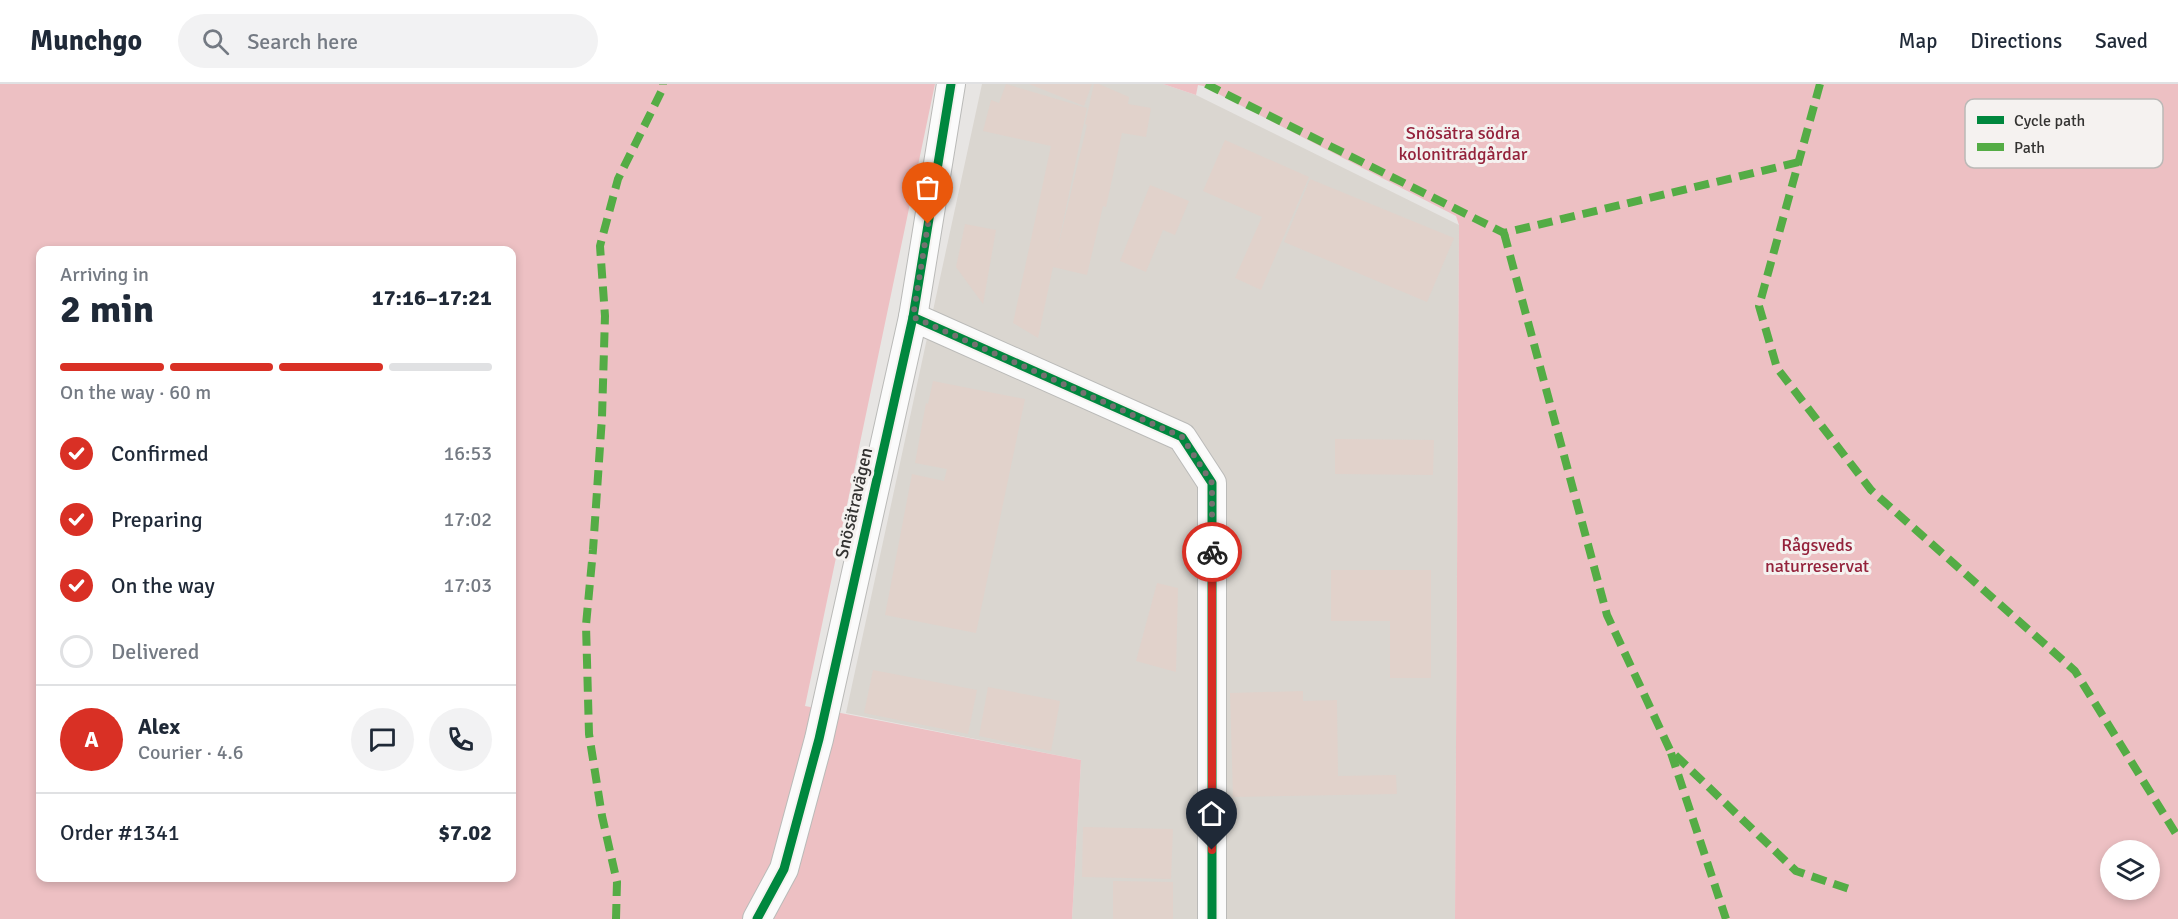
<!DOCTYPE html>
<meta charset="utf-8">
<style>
body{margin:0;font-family:Signika,sans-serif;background:#f2f2f3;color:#1f2937;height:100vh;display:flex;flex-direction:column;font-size:22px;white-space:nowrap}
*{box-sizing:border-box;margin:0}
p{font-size:20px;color:#747a83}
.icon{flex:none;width:33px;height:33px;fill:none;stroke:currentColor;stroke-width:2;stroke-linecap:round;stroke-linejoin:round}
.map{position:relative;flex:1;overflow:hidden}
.side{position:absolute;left:36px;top:162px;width:480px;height:636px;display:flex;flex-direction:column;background:#fff;border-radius:12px;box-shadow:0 3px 9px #0003}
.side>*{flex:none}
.tools{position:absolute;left:2100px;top:756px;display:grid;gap:12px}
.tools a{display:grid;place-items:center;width:60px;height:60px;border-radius:50%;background:#fff;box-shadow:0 3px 9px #0003;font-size:30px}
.pin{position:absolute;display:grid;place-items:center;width:51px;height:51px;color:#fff;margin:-62px -26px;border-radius:50% 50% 50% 0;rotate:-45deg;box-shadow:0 0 6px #0007}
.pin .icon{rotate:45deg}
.courier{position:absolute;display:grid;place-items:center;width:60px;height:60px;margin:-30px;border:4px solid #d93025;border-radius:50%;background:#fff;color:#222;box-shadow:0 2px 8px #0007}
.headline em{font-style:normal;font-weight:800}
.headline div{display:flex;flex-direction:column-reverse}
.headline{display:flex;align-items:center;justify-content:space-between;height:102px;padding:0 24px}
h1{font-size:39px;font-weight:800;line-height:45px}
.bar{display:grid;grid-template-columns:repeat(4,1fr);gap:9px 6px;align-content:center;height:72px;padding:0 24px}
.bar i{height:8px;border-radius:4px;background:#e0e1e3}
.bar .current{background:#d93025}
.bar p{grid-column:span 4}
.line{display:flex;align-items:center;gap:15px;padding:0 24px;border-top:2px solid #e0e1e3}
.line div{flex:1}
.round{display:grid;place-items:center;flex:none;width:63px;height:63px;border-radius:32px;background:#f2f2f3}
ol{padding:0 24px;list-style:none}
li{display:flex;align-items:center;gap:18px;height:66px}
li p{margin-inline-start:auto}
li .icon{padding:6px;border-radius:50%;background:#d93025;color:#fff;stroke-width:4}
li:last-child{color:#747a83}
li i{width:33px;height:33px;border:3px solid #e0e1e3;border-radius:50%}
header{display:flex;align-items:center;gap:36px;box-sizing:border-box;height:84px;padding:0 30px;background:#fff;border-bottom:2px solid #e0e1e3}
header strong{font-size:28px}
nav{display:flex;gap:33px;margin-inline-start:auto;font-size:21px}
.search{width:420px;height:54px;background:#f2f2f3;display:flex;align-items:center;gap:15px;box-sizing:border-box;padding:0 21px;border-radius:33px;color:#747a83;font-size:22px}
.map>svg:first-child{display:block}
</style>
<header>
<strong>Munchgo</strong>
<div class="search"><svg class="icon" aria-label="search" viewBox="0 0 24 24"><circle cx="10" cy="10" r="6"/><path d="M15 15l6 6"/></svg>Search here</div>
<nav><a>Map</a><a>Directions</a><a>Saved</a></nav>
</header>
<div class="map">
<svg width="2178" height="835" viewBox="0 0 2178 835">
<rect width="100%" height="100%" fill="#e7e5e3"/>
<!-- built -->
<polygon fill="#dad6d0" points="982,0 1163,0 1196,11 1459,141 1455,835 1072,835 1081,676 846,629"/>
<!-- green -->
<g fill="#edc0c3" fill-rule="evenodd">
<path d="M0,0H935L805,622L1081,676L1072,835H0ZM40,166H512V794H40Z"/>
<path d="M1163,0H2178V835H1455L1459,141L1456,132L1203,2L1198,1L1196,11ZM2110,766H2150V806H2110Z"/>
</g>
<!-- building -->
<g fill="#e1d2cb">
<polygon points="1006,0 1087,24 1057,167 1087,41 1085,40 1094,0 1099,0 1129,13 1128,20 1151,24 1146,53 1122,49 1106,123 1103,122 1087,191 1053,183 1038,254 1013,239 1051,62 983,47 991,16 999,19"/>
<polygon points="1029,0 1092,0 1084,22"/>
<polygon points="1225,56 1309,93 1261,206 1235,194 1262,133 1203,107"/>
<polygon points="1310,95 1454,154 1427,218 1284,158"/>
<polygon points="1150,101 1189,117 1175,151 1163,146 1146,188 1120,177"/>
<polygon points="965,140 996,146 983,220 956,183"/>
<polygon points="933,297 1025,315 976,549 885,531 912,390 944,397 947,385 915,379 926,319 928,320"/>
<polygon points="1335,355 1434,356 1433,391 1335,390"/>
<polygon points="1331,486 1431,486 1431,594 1390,594 1390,537 1331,537"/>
<polygon points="1157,499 1178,504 1176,588 1136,577"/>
<polygon points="873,586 977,606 968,650 864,629"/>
<polygon points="988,603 1060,617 1051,667 979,652"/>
<polygon points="1303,607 1303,617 1337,616 1338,692 1396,691 1397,710 1233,713 1230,609"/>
<polygon points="1083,743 1173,745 1171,795 1082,793"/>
<polygon points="1113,797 1173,798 1173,835 1113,835"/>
</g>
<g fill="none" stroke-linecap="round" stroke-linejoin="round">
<!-- minor casing -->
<g stroke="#babab8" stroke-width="30">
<g id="minor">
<polyline points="913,233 1182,353 1212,399 1212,835"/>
<polyline points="757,835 784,785 819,655 913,233 951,0"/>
</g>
</g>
<!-- minor -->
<use href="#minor" stroke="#fbfbfb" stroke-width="28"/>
<!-- quiet -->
<g stroke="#54ac45" stroke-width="8" stroke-dasharray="15 8" stroke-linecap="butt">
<polyline points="1206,0 1504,149 1799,78"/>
<polyline points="1820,0 1759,222 1777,284 1871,406 2075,587 2178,753"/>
<polyline points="1504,149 1607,531 1670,666 1796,787 1849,805"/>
<polyline points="1671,669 1726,835"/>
<polyline points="616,835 617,798 602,732 589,650 586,541 593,466 602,333 605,232 600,162 618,95 663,4 663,0"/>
</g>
<!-- cycleway casing -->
<g stroke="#f5f2f0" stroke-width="13">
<g id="cycleway">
<polyline points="913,233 1182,353 1212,399 1212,835"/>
<polyline points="757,835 784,785 819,655 913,233 951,0"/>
</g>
</g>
<!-- cycleway -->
<use href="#cycleway" stroke="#00873e" stroke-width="9"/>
</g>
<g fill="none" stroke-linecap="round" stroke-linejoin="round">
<!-- done -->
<polyline stroke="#737170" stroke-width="6" stroke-dasharray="0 10.8" points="928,140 913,233 1182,353 1212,399 1212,468"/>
<!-- route -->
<polyline stroke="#d93025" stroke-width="8" points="1212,766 1212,468"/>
</g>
<g text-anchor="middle" stroke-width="6" stroke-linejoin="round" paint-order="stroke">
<!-- park labels -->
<g font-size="18" fill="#94223b" stroke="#f5f2f0">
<text x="1463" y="55">Snösätra södra<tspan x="1463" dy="21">koloniträdgårdar</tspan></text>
<text x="1817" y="467">Rågsveds<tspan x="1817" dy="21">naturreservat</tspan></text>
</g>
<!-- street labels -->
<g font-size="18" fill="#343332" stroke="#f5f2f0">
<text transform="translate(854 419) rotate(-77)" y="6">Snösätravägen</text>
</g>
</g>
<!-- legend -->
<rect x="1965" y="15" width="198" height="69" rx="9" fill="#f5f2f0" stroke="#bbb9b7" stroke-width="1.5"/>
<rect x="1977" y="32" width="27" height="8" fill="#00873e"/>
<rect x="1977" y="59" width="27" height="8" fill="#54ac45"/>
<g font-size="16" fill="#343332">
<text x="2014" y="42">Cycle path</text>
<text x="2014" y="69">Path</text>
</g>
</svg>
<div class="tools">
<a><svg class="icon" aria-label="layers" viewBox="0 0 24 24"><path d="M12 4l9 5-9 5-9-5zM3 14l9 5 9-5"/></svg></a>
</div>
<div class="pin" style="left:928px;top:140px;background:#ea580c"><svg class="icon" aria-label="bag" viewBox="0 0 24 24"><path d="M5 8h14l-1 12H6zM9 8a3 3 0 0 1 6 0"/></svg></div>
<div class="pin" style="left:1212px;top:766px;background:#1f2937"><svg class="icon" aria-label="home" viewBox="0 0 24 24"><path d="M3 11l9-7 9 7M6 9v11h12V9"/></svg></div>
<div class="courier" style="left:1212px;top:468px"><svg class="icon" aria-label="bike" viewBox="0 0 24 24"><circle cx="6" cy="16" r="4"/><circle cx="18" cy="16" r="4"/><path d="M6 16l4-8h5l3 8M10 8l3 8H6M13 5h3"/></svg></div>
<section class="side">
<div class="headline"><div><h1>2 min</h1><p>Arriving in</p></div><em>17:16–17:21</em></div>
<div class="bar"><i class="current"></i><i class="current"></i><i class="current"></i><i></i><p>On the way · 60 m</p></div>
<ol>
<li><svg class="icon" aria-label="check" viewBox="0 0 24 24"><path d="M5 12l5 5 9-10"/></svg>Confirmed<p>16:53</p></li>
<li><svg class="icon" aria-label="check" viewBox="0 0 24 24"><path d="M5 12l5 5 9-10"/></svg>Preparing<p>17:02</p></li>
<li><svg class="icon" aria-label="check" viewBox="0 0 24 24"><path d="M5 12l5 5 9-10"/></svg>On the way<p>17:03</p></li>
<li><i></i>Delivered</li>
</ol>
<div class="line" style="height:108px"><b class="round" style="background:#d93025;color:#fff">A</b><div><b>Alex</b><p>Courier · 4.6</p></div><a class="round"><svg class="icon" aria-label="chat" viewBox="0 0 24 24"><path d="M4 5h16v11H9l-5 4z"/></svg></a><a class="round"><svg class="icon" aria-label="phone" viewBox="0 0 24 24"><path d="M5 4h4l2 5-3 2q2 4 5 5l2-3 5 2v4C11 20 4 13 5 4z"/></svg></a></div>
<div class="line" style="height:78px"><div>Order #1341</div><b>$7.02</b></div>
</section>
</div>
